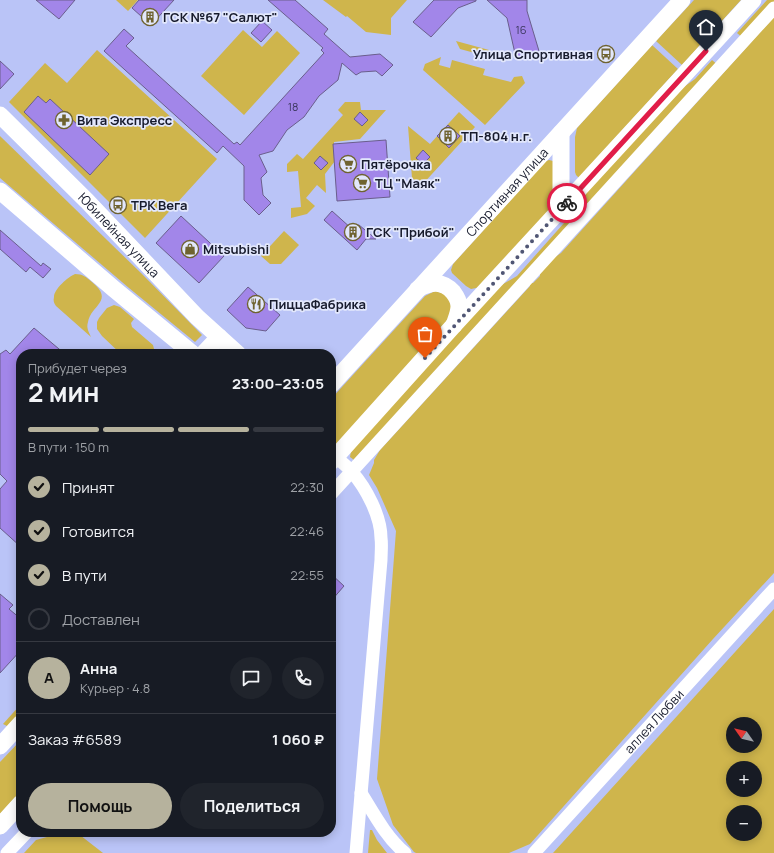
<!DOCTYPE html>
<html lang="ru">
<meta charset="utf-8">
<style>
body{margin:0;font-family:Manrope,sans-serif;background:#20242c;color:#f1f3f6;height:100vh;display:flex;flex-direction:column;font-size:15px;white-space:nowrap}
*{box-sizing:border-box;margin:0}
p{font-size:13px;color:#9ea1a6}
.icon{flex:none;width:22px;height:22px;fill:none;stroke:currentColor;stroke-width:2;stroke-linecap:round;stroke-linejoin:round}
.map{position:relative;flex:1;overflow:hidden}
.sheet{position:absolute;left:16px;top:349px;width:320px;height:488px;display:flex;flex-direction:column;background:#171b24;border-radius:16px;box-shadow:0 2px 10px #0003}
.sheet>*{flex:none}
.needle{width:26px;rotate:304deg}
.tools{position:absolute;left:726px;top:717px;display:grid;gap:8px}
.tools a{display:grid;place-items:center;width:36px;height:36px;border-radius:50%;background:#171b24;box-shadow:0 2px 10px #0003;font-size:20px}
.pin{position:absolute;display:grid;place-items:center;width:34px;height:34px;color:#fff;margin:-41px -17px;border-radius:50% 50% 50% 0;rotate:-45deg;box-shadow:0 0 4px #0007}
.pin .icon{rotate:45deg}
.courier{position:absolute;display:grid;place-items:center;width:40px;height:40px;margin:-20px;border:3px solid #e11d48;border-radius:50%;background:#fff;color:#222;box-shadow:0 1px 5px #0007}
.head em{font-style:normal;font-weight:700}
.head div{display:flex;flex-direction:column-reverse}
.head{display:flex;align-items:center;justify-content:space-between;height:68px;padding:0 12px}
h1{font-size:26px;font-weight:700;line-height:30px}
.bar{display:grid;grid-template-columns:repeat(4,1fr);gap:6px 4px;align-content:center;height:48px;padding:0 12px}
.bar i{height:5px;border-radius:3px;background:#363941}
.bar .current{background:#b6b29d}
.bar p{grid-column:span 4}
.line{display:flex;align-items:center;gap:10px;padding:0 12px;border-top:1px solid #363941}
.line div{flex:1}
.round{display:grid;place-items:center;flex:none;width:42px;height:42px;border-radius:21px;background:#20242c}
ol{padding:0 12px;list-style:none}
li{display:flex;align-items:center;gap:12px;height:44px}
li p{margin-inline-start:auto}
li .icon{padding:4px;border-radius:50%;background:#b6b29d;color:#111;stroke-width:4}
li:last-child{color:#9ea1a6}
li i{width:22px;height:22px;border:2px solid #363941;border-radius:50%}
.primary-button{display:flex;gap:8px;margin-top:auto;padding:8px 12px}
.primary-button a{flex:1;height:46px;border-radius:24px;background:#b6b29d;color:#111;font-size:16px;font-weight:700;line-height:46px;text-align:center}
.primary-button a+a{background:#20242c;color:#f1f3f6}
.map>svg:first-child{display:block}
</style>
<div class="map">
<svg width="774" height="853" viewBox="0 0 774 853">
<rect width="100%" height="100%" fill="#bac4f7"/>
<!-- green -->
<g fill="#cfb54c" fill-rule="evenodd">
<polygon points="116,0 138,0 128,11"/>
<polygon points="323,0 407,0 391,18 391,35 366,32 347,16 346,17"/>
<polygon points="694,0 741,0 682,65 656,41"/>
<polygon points="767,0 774,0 774,4 743,38 737,33"/>
<polygon points="774,17 774,573 713,639 530,844 509,853 416,853 414,852 393,825 377,779 396,531 377,488 369,475 374,463 374,460 380,450 530,286 530,283 533,283 540,276 540,272 555,257 561,253"/>
<polygon points="243,30 262,47 277,31 300,53 244,115 201,76"/>
<polygon points="456,41 489,50 486,56 460,49"/>
<polygon points="652,45 678,69 579,178 576,175 575,172 575,137 577,128"/>
<polygon points="97,50 217,159 145,238 9,102 45,63 67,83"/>
<polygon points="441,57 439,65 450,68 452,60 485,69 483,75 511,82 514,77 522,76 525,83 485,125 423,70 425,64"/>
<polygon points="712,60 719,66 354,460 350,457 351,451 498,287 517,276 572,214 590,187 678,91 695,79"/>
<polygon points="345,102 360,102 361,110 386,110 360,139 334,142 335,161 325,174 326,193 317,185 306,198 315,206 307,214 291,218 291,208 301,207 298,171 287,172 287,164 297,154 303,159 343,115 338,110"/>
<polygon points="459,112 475,127 421,186 412,178 408,126 430,144"/>
<polygon points="0,136 142,274 202,335 195,342 129,288 0,178"/>
<polygon points="549,160 553,161 553,204 550,209 481,287 471,289 466,286 452,273 451,270 453,264 546,161"/>
<polygon points="284,231 299,245 281,264 270,264 261,256"/>
<path d="M75,274C83,274 86,277 92,282C115,301 91,305 88,322C86,328 89,332 91,337L56,306C54,303 53,301 54,297C54,289 68,277 75,274Z"/>
<polygon points="435,291 449,295 453,318 331,452 331,399 425,296"/>
<polygon points="114,305 120,307 134,319 131,323 132,327 153,345 154,349 160,354 121,354 102,336 97,329 97,322 99,318 107,308"/>
<path d="M774,609V853H553ZM733,724H755V746H733ZM733,768H755V790H733ZM733,812H755V834H733Z"/>
<polygon points="21,704 21,715 12,725 7,726 3,724"/>
<polygon points="21,740 21,791 0,814 0,762"/>
<polygon points="370,830 372,830 377,840 387,853 368,853"/>
<polygon points="65,832 76,832 103,853 24,853 36,840"/>
<polygon points="198,832 240,832 237,836 203,837"/>
</g>
<!-- building -->
<g fill="#a286e9" stroke="#6a5e8c">
<polygon points="36,0 75,0 59,19"/>
<polygon points="139,0 174,0 151,25 132,8"/>
<polygon points="268,0 295,0 328,29 324,34 350,57 380,54 393,65 382,76 376,71 361,72 356,75 342,63 338,80 319,96 304,117 287,130 273,151 259,155 267,172 261,178 263,195 271,203 259,215 244,200 244,166 223,146 217,153 104,51 124,29 134,38 126,46 234,144 237,142 240,145 324,53 321,50 323,48"/>
<polygon points="434,0 476,0 476,1 458,8 431,37 413,22"/>
<polygon points="487,0 527,0 527,11 539,51 516,58 507,18"/>
<polygon points="262,21 272,30 261,42 251,33"/>
<polygon points="0,61 14,74 0,89"/>
<polygon points="38,96 46,103 50,99 109,154 90,175 24,112"/>
<polygon points="360,112 368,120 362,126 354,119"/>
<polygon points="448,125 460,136 449,148 437,136"/>
<polygon points="386,140 390,197 337,201 333,144"/>
<polygon points="423,150 430,157 423,164 416,158"/>
<polygon points="320,156 328,163 321,170 314,163"/>
<polygon points="332,211 352,229 356,225 359,225 376,239 366,239 357,250 324,220"/>
<polygon points="181,216 224,256 199,283 156,243"/>
<polygon points="0,230 41,266 43,263 51,269 43,278 30,267 26,272 0,249"/>
<polygon points="248,287 280,315 266,331 246,328 227,310"/>
<polygon points="34,328 65,354 21,354 21,547 0,528 0,489 7,481 0,474 0,354 6,350 10,354"/>
<polygon points="331,574 344,586 331,601"/>
<polygon points="0,594 13,605 9,609 21,619 21,650 0,673"/>
</g>
<g fill="none" stroke-linecap="round" stroke-linejoin="round">
<!-- minor -->
<g stroke="#fff" stroke-width="13">
<path d="M336,457C341,462 347,466 352,472C366,488 381,516 381,538C382,545 381,553 381,560L356,853"/>
<polyline points="331,494 774,8"/>
<path d="M361,793C374,814 386,837 405,853"/>
<polyline points="7,853 27,832"/>
<path id="s1" d="M534,853L774,589"/>
</g>
<!-- major -->
<g stroke="#fff" stroke-width="17">
<path id="s2" d="M0,115L87,201L197,317L238,354"/>
<polyline points="561,133 561,209"/>
<polyline points="0,191 114,289 193,354"/>
<path d="M418,289C431,282 442,280 453,292C456,296 459,301 459,306C459,313 456,319 454,325"/>
<polyline points="203,354 219,337"/>
<path id="s3" d="M331,385L682,0"/>
<polyline points="331,462 454,325 753,0"/>
<polyline points="0,746 21,723"/>
<polyline points="0,826 21,803"/>
</g>
</g>
<g fill="none" stroke-linecap="round" stroke-linejoin="round">
<!-- done -->
<polyline stroke="#505674" stroke-width="4" stroke-dasharray="0 7.2" points="425,358 567,203"/>
<!-- route -->
<polyline stroke="#e11d48" stroke-width="5" points="567,203 706,51"/>
</g>
<!-- icons -->
<defs>
<g id="building-ring" transform="scale(0.9)"><circle r="9.5" fill="#e2e7fc" stroke="#6f6330" stroke-width="1.5"/><path d="M-4-6H4V6H1V3H-1V6H-4ZM-2.5-4.3h1.7v1.8h-1.7ZM.8-4.3h1.7v1.8H.8ZM-2.5-1h1.7V.8h-1.7ZM.8-1h1.7V.8H.8Z" fill="#6f6330"/></g>
<g id="bus-ring" transform="scale(0.9)"><circle r="9.5" fill="#e2e7fc" stroke="#6f6330" stroke-width="1.5"/><path d="M-5-6H5V4H4V6H2V4H-2V6H-4V4H-5ZM-3.5-4V0h7V-4ZM-3.5 1.2v1.5H-2V1.2ZM2 1.2v1.5H3.5V1.2Z" fill="#6f6330"/></g>
<g id="pharmacy-ring" transform="scale(0.9)"><circle r="9.5" fill="#e2e7fc" stroke="#6f6330" stroke-width="1.5"/><path d="M-2-6h4v4h4v4h-4v4h-4v-4h-4v-4h4Z" fill="#6f6330"/></g>
<g id="supermarket-ring" transform="scale(0.9)"><circle r="9.5" fill="#e2e7fc" stroke="#6f6330" stroke-width="1.5"/><path d="M-6-5.5h2.5l.6 2H6L4.5 2H-2.5L-4.4-4H-6ZM-1.5 3.2a1.3 1.3 0 1 0 .1 0ZM3 3.2a1.3 1.3 0 1 0 .1 0Z" fill="#6f6330"/></g>
<g id="shop-ring" transform="scale(0.9)"><circle r="9.5" fill="#e2e7fc" stroke="#6f6330" stroke-width="1.5"/><path d="M-5-2.5h2.3a2.7 3.5 0 0 1 5.4 0H5L5.5 6h-11ZM-1.5-2.5h3a1.5 2.3 0 0 0-3 0Z" fill="#6f6330"/></g>
<g id="restaurant-ring" transform="scale(0.9)"><circle r="9.5" fill="#e2e7fc" stroke="#6f6330" stroke-width="1.5"/><path d="M-5-6h1v4h1v-4h1v4h1v-4h1v5L-1.5 .5V6h-2V.5L-5-1ZM5-6V6H3V1.5H1.5Q1.5-4 5-6Z" fill="#6f6330"/></g>
</defs>
<g fill-rule="evenodd">
<use href="#building-ring" x="150" y="17"/>
<use href="#bus-ring" x="606" y="54"/>
<use href="#pharmacy-ring" x="64" y="120"/>
<use href="#building-ring" x="448" y="136"/>
<use href="#supermarket-ring" x="348" y="164"/>
<use href="#supermarket-ring" x="362" y="183"/>
<use href="#bus-ring" x="118" y="205"/>
<use href="#building-ring" x="353" y="232"/>
<use href="#shop-ring" x="190" y="249"/>
<use href="#restaurant-ring" x="256" y="304"/>
</g>
<g text-anchor="middle" stroke-width="3.5" stroke-linejoin="round" paint-order="stroke">
<!-- number labels -->
<g font-size="11" fill="#3a365c">
<text x="521" y="34">16</text>
<text x="293" y="111">18</text>
</g>
<!-- poi labels -->
<g font-size="13" font-weight="bold" fill="#171b2d" stroke="#e2e7fc" text-anchor="start">
<text x="163" y="22">ГСК №67 "Салют"</text>
<text x="593" y="59" text-anchor="end">Улица Спортивная</text>
<text x="77" y="125">Вита Экспресс</text>
<text x="461" y="141">ТП-804 н.г.</text>
<text x="361" y="169">Пятёрочка</text>
<text x="375" y="188">ТЦ "Маяк"</text>
<text x="131" y="210">ТРК Вега</text>
<text x="366" y="237">ГСК "Прибой"</text>
<text x="203" y="254">Mitsubishi</text>
<text x="269" y="309">ПиццаФабрика</text>
</g>
<!-- street labels -->
<g font-size="13" fill="#171b2d" stroke="#e2e7fc">
<text dy="5" stroke="none"><textPath href="#s3" startOffset="261">Спортивная улица</textPath></text>
<text dy="5" stroke="none"><textPath href="#s2" startOffset="169">Юбилейная улица</textPath></text>
<text dy="5" stroke="none"><textPath href="#s1" startOffset="178">аллея Любви</textPath></text>
</g>
</g>
</svg>
<div class="tools">
<a><svg class="needle" viewBox="-14 -14 28 28"><path d="M0-13l5 13h-10z" fill="#e53935"/><path d="M0 13l5-13h-10z" fill="#9ea1a6"/></svg></a>
<a>+</a>
<a>−</a>
</div>
<div class="pin" style="left:425px;top:358px;background:#ea580c"><svg class="icon" aria-label="bag" viewBox="0 0 24 24"><path d="M5 8h14l-1 12H6zM9 8a3 3 0 0 1 6 0"/></svg></div>
<div class="pin" style="left:706px;top:51px;background:#1f2937"><svg class="icon" aria-label="home" viewBox="0 0 24 24"><path d="M3 11l9-7 9 7M6 9v11h12V9"/></svg></div>
<div class="courier" style="left:567px;top:203px"><svg class="icon" aria-label="bike" viewBox="0 0 24 24"><circle cx="6" cy="16" r="4"/><circle cx="18" cy="16" r="4"/><path d="M6 16l4-8h5l3 8M10 8l3 8H6M13 5h3"/></svg></div>
<section class="sheet">
<div class="head"><div><h1>2 мин</h1><p>Прибудет через</p></div><em>23:00–23:05</em></div>
<div class="bar"><i class="current"></i><i class="current"></i><i class="current"></i><i></i><p>В пути · 150 m</p></div>
<ol>
<li><svg class="icon" aria-label="check" viewBox="0 0 24 24"><path d="M5 12l5 5 9-10"/></svg>Принят<p>22:30</p></li>
<li><svg class="icon" aria-label="check" viewBox="0 0 24 24"><path d="M5 12l5 5 9-10"/></svg>Готовится<p>22:46</p></li>
<li><svg class="icon" aria-label="check" viewBox="0 0 24 24"><path d="M5 12l5 5 9-10"/></svg>В пути<p>22:55</p></li>
<li><i></i>Доставлен</li>
</ol>
<div class="line" style="height:72px"><b class="round" style="background:#b6b29d;color:#111">А</b><div><b>Анна</b><p>Курьер · 4.8</p></div><a class="round"><svg class="icon" aria-label="chat" viewBox="0 0 24 24"><path d="M4 5h16v11H9l-5 4z"/></svg></a><a class="round"><svg class="icon" aria-label="phone" viewBox="0 0 24 24"><path d="M5 4h4l2 5-3 2q2 4 5 5l2-3 5 2v4C11 20 4 13 5 4z"/></svg></a></div>
<div class="line" style="height:52px"><div>Заказ #6589</div><b>1 060 ₽</b></div>
<div class="primary-button"><a>Помощь</a><a>Поделиться</a></div>
</section>
</div>
